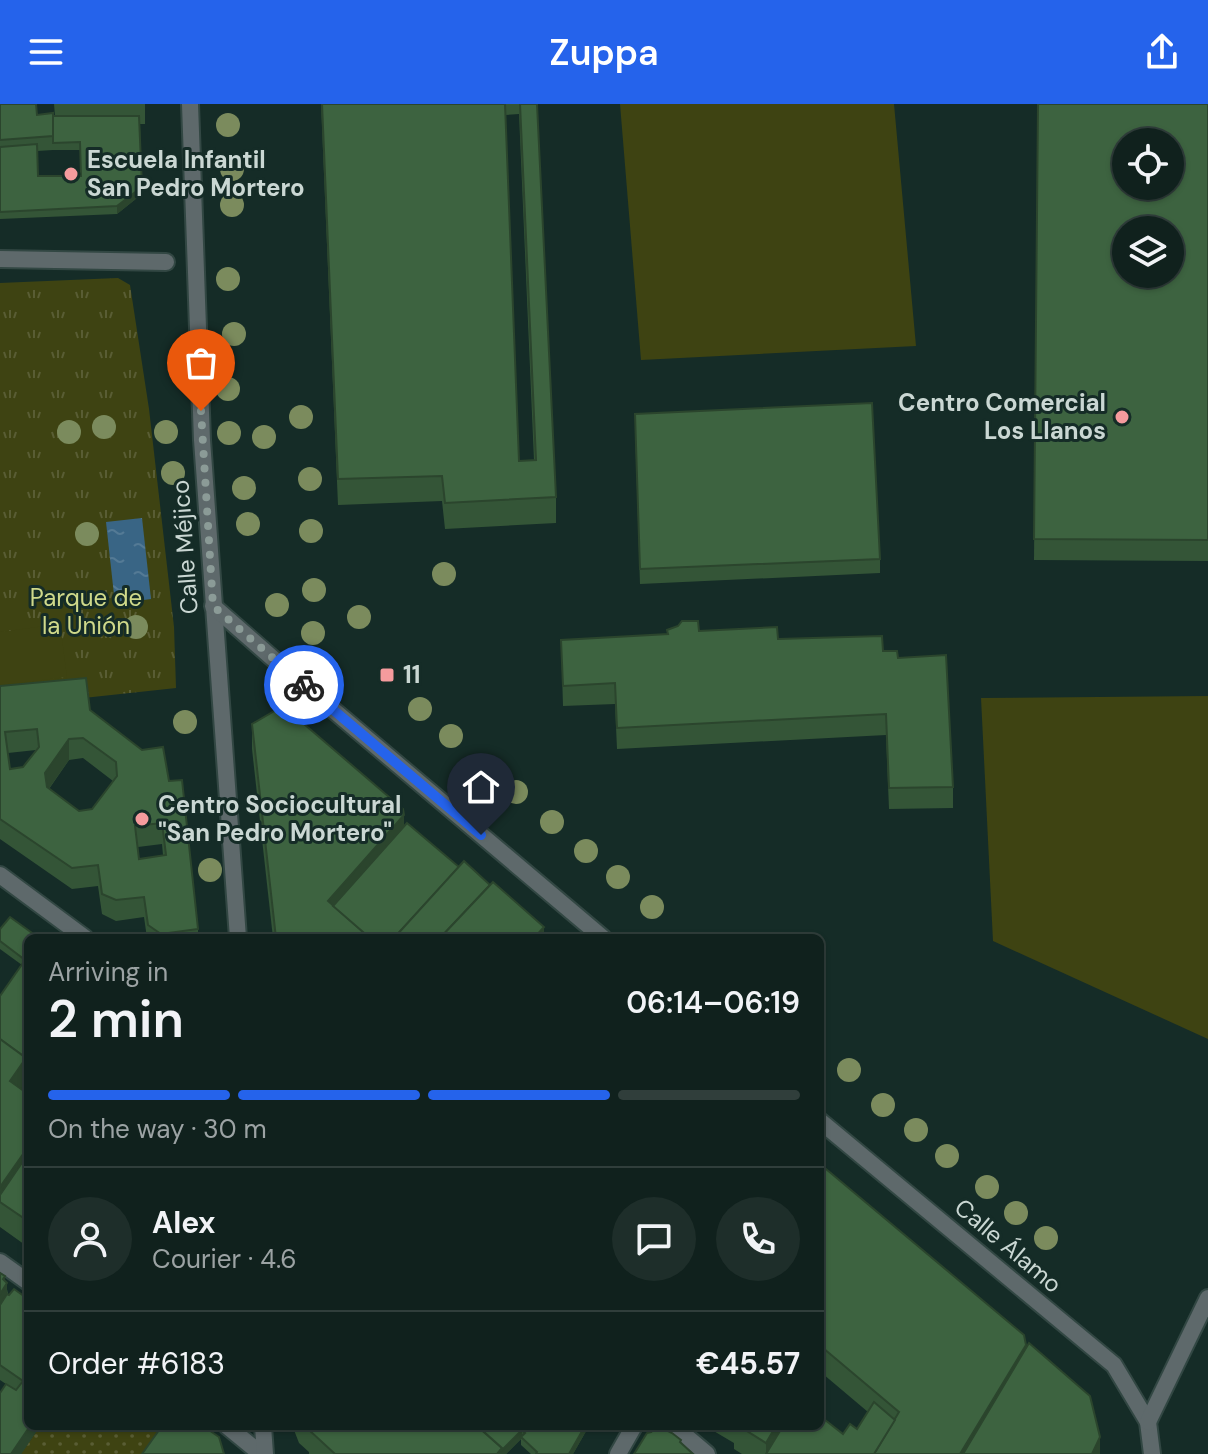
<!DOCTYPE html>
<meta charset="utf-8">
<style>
body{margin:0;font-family:"DM Sans",sans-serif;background:#1e2e2a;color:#f1f3f6;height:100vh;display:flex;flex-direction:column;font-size:30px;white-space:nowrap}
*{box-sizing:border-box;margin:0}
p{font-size:26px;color:#9ca3a4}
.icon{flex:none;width:44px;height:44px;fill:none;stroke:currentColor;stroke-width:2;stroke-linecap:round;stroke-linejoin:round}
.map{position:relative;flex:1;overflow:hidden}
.sheet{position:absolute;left:24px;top:830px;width:800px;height:496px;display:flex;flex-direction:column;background:#10211d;border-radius:12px;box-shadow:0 2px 6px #0004,0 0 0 2px #303e3b}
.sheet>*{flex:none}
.tools{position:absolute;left:1112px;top:24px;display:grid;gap:16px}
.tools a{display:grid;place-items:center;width:72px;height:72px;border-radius:50%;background:#10211d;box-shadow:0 2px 6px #0004,0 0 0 2px #303e3b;font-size:40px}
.pin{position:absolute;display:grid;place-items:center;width:68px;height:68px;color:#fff;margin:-82px -34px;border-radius:50% 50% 50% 0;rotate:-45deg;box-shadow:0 0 8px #0007}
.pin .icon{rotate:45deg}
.courier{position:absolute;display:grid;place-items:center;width:80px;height:80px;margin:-40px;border:6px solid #2563eb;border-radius:50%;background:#fff;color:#222;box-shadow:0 2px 10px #0007}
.overview em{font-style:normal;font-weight:600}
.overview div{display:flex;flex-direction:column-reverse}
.overview{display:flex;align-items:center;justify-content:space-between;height:136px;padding:0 24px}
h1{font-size:52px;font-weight:600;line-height:60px}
.bar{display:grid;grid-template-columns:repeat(4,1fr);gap:12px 8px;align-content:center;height:96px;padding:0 24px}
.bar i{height:10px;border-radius:6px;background:#303e3b}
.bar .current{background:#2563eb}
.bar p{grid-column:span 4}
.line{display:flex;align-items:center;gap:20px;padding:0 24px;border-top:2px solid #303e3b}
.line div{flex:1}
.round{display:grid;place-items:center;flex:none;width:84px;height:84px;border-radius:42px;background:#1e2e2a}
header{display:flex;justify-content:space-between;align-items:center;height:104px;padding:0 24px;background:#2563eb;color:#fff;font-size:36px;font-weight:600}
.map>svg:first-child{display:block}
</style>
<header><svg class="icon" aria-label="menu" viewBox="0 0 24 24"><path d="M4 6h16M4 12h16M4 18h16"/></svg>Zuppa<svg class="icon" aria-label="share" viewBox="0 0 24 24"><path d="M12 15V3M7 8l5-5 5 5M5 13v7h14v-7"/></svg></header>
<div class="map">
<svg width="1208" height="1350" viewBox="0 0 1208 1350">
<defs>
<pattern id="grass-dots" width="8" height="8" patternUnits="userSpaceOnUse" patternTransform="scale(2)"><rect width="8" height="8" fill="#3e4312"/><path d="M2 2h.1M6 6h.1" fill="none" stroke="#595d34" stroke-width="1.8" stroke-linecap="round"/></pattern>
<pattern id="park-tufts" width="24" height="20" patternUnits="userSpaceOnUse" patternTransform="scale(2)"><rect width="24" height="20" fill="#3e4312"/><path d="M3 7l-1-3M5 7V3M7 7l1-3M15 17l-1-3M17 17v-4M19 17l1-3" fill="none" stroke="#595d34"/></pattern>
<pattern id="water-ripples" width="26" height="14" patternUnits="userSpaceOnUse" patternTransform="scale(2)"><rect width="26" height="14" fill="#396585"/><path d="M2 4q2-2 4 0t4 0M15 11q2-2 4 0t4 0" fill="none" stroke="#547a95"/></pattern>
</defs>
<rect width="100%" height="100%" fill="#152c27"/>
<!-- grass -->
<polygon fill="url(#grass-dots)" points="40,1322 173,1322 156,1350 21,1350"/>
<!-- park -->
<polygon fill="url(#park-tufts)" points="118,174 130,181 149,305 174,523 176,584 0,603 0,179"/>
<!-- garden -->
<g fill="#3e4312">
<polygon points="620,0 894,0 916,242 641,256"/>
<polygon points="60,520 67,573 0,581 0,528"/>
<polygon points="1208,592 1208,935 993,837 981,594"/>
</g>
<!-- water -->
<polygon fill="url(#water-ripples)" points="142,414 151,495 115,500 106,418"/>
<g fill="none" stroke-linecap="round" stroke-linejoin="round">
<!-- street casing -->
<g stroke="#324743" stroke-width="20">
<g id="street">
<polyline points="190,0 202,336 238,834"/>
<polyline points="0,155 166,158"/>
<polyline points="213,502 286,566 603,834"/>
<polyline points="0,771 85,834"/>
<polyline points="820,1017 1114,1261 1148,1318 1152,1350"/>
<polyline points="0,1158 28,1178"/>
<polyline points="1148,1318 1208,1194"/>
<polyline points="227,1322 261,1350"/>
<polyline points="263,1322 265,1350"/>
<polyline points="674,1322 707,1350"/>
<polyline points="618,1350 634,1322"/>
</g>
</g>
<!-- street -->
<use href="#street" stroke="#5e696b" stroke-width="16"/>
</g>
<!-- trees -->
<g fill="#7b8b5d">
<circle cx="228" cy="21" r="12"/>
<circle cx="232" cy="65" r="12"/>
<circle cx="232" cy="101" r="12"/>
<circle cx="228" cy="175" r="12"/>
<circle cx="234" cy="230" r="12"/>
<circle cx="228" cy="285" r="12"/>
<circle cx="301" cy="313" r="12"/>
<circle cx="104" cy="323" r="12"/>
<circle cx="69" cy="328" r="12"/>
<circle cx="166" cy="328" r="12"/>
<circle cx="229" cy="329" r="12"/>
<circle cx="264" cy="333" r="12"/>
<circle cx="173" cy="369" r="12"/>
<circle cx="310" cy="375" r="12"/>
<circle cx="244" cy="384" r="12"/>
<circle cx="248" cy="420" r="12"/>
<circle cx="311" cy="427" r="12"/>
<circle cx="87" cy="430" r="12"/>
<circle cx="444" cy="470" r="12"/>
<circle cx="314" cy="486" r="12"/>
<circle cx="277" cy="501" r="12"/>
<circle cx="359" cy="513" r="12"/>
<circle cx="136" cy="523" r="12"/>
<circle cx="313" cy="529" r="12"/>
<circle cx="420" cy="605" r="12"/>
<circle cx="185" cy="618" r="12"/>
<circle cx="451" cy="632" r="12"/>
<circle cx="488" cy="664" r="12"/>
<circle cx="516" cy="688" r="12"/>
<circle cx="552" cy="718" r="12"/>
<circle cx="586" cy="747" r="12"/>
<circle cx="210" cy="766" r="12"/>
<circle cx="618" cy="773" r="12"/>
<circle cx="652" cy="803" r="12"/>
<circle cx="849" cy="966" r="12"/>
<circle cx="883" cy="1001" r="12"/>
<circle cx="916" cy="1026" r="12"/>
<circle cx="947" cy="1052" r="12"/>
<circle cx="987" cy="1083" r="12"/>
<circle cx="1016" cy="1109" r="12"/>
<circle cx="1046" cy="1134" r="12"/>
</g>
<!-- wall -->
<g fill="#345537" fill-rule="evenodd">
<path d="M0,0L37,11L53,12H55L54,0H145V20H140L142,90L117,110L0,115ZM53,46H80L81,72H38L37,47Z"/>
<path d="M321,0H537L556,393V419L445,425L442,397L338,401ZM519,10L534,356L519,357L505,11Z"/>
<polygon points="1038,0 1208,0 1208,457 1034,456"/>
<polygon points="635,325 880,455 880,469 640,480"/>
<polygon points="699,527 883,547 898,554 953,683 953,704 889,705 886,631 617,645 615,600 563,602 561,536 667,531"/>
<path d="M0,582L90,606L169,677L198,825V834H147L144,813L116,817L102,810L98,782L72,785L0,735ZM36,646L23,663L10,665L8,649ZM83,654L113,677L92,705L79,707L49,685L69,656ZM162,740L163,751L139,755L138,743Z"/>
<polygon points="252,620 404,722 544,834 273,834 252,645"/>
<polygon points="0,825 28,834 28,1143 0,1123 0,892 22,861 0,845"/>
<polygon points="820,1060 1026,1244 1100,1350 742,1350 734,1345 734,1339 712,1326 712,1322 820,1322 843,1330 857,1325 868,1308 823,1270"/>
<polygon points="0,1169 5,1177 40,1322 21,1350 0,1350 6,1280 0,1276"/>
<polygon points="294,1322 589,1322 573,1350 531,1350 521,1341 521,1335 506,1350 309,1350 309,1348 299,1339 294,1326"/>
</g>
<!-- shaded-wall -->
<g fill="#2b452d">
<polygon points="142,83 142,90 117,110 117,102"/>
<polygon points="69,635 69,656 45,690 45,669"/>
<polygon points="404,711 404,737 335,815 328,797"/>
<polygon points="544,823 544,834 534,834"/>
<polygon points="26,954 26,987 14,1005 10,977"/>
<polygon points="28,1043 28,1076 0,1098 0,1083"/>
<polygon points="5,1172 5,1182 7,1179 7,1204 0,1215 0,1190"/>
<polygon points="1026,1241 1026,1267 976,1350 960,1350"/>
<polygon points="823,1244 823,1270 820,1275 820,1249"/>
<polygon points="30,1322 40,1322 21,1350 11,1350"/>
<polygon points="473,1322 493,1322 477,1341"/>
<polygon points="585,1322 589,1322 573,1350 569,1350"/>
<polygon points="776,1322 792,1322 766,1350 766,1339"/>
<polygon points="522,1326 522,1334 506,1350 497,1350"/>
<polygon points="1100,1333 1100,1350 1092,1350"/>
</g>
<!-- building -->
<g fill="#3d6340" stroke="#2b452d" stroke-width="2" fill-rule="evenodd">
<polygon points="0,0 36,0 37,11 53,9 53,32 0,36"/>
<polygon points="322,0 505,0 519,357 536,356 520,0 537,0 556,393 445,399 442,372 338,375"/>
<path d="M1038,0H1208V436L1034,435ZM1126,38H1170V82H1126ZM1126,126H1170V170H1126Z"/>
<polygon points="53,12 139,12 142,83 117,102 0,108 0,43 37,40 38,72 81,72 80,38 53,39"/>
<polygon points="872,299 880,455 640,465 635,310"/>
<polygon points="682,517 698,517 699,527 777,523 778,535 882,532 883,547 897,547 898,554 946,551 953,683 889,684 886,610 617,624 615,579 563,582 561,536 668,530 667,526 678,522"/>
<path d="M86,574L90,606L142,646L163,643L169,677L182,676L198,825L161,830L148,821L144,793L116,796L102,790L98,761L72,764L0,715V582ZM37,625L39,643L23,663L10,665L5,628ZM83,634L116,658L117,672L92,705L79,707L47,683L45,669L69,635ZM162,719L166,751L139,755L135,722Z"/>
<polygon points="283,602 403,705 404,711 328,797 370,834 276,834 252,620"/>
<polygon points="407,719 459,763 394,834 370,834 333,802"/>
<polygon points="464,757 490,781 440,834 394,834"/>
<polygon points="493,778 544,823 534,834 440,834"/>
<polygon points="10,813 39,834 28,834 28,990 22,985 26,979 26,954 0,935 0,892 25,856 0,837 0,825"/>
<polygon points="0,935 26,954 10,977 28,990 28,1043 0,1083"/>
<polygon points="28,1050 28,1117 0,1098 0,1091"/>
<polygon points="820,1060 1024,1231 1026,1241 960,1350 874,1350 899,1308 823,1244 820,1249"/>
<polygon points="0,1169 5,1172 3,1175 7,1179 0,1190"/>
<polygon points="14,1185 28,1195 28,1322 30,1322 11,1350 0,1350 0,1289 6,1280 16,1286 23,1277 0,1261 0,1201 7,1190 9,1191"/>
<polygon points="1029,1239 1090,1292 1100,1333 1092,1350 963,1350"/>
<polygon points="874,1298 895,1316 874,1350 766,1350 783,1322 820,1322 820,1312 843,1330 850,1320 857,1325"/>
<polygon points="162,1322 203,1322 219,1333 224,1350 142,1350"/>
<polygon points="309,1322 477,1322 502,1344 497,1350 335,1350 309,1326 311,1324"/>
<polygon points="488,1322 585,1322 569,1350 536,1350 537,1348 521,1333 525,1329 522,1326 502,1346 502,1344 483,1327"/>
<polygon points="739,1322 776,1322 766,1339"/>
<polygon points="662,1324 672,1329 681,1336 680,1338 693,1350 634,1350 647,1329 651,1328 650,1326"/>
</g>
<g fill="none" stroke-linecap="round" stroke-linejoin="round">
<!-- done -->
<polyline stroke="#8b9b97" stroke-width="8" stroke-dasharray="0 14.4" points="201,307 213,502 304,581"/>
<!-- route -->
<polyline stroke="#2563eb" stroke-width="10" points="304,581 481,731"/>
</g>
<!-- markers -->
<g fill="#f59b9d" stroke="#152c27" stroke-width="3">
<circle cx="71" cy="70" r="8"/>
<circle cx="1122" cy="313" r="8"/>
<rect x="379" y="563" width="16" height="16" rx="4"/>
<circle cx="142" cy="715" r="8"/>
</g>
<g text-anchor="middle" stroke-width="6" stroke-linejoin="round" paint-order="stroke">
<!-- poi labels -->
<g font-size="24" font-weight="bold" fill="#cad7d3" stroke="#152c27" text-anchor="start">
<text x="87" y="64">Escuela Infantil<tspan x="87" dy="28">San Pedro Mortero</tspan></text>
<text x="1106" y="307" text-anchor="end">Centro Comercial<tspan x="1106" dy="28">Los Llanos</tspan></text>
<text x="403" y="579">11</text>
<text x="158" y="709">Centro Sociocultural<tspan x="158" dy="28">"San Pedro Mortero"</tspan></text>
</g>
<!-- street labels -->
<g font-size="24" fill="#cad7d3" stroke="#152c27">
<text transform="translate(185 443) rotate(-94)" y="8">Calle Méjico</text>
<text transform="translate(1008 1142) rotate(40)" y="8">Calle Álamo</text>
</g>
<!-- park labels -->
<g font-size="24" fill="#cfd98a" stroke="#152c27">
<text x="86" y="502">Parque de<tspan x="86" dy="28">la Unión</tspan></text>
</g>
</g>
</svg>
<div class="tools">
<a><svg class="icon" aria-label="locate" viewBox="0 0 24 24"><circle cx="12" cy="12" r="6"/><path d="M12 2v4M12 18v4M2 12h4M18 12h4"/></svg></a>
<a><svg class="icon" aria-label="layers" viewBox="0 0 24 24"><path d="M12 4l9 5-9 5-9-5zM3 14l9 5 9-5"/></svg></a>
</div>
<div class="pin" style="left:201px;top:307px;background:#ea580c"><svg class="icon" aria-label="bag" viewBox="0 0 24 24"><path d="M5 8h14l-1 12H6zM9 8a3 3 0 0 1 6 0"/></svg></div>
<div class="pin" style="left:481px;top:731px;background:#1f2937"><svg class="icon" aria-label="home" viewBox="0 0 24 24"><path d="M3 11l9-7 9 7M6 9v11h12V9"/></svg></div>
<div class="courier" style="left:304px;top:581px"><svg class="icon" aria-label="bike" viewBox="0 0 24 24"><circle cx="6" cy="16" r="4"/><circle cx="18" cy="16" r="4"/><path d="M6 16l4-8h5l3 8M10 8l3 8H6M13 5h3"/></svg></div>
<section class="sheet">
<div class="overview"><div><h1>2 min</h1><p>Arriving in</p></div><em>06:14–06:19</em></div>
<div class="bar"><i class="current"></i><i class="current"></i><i class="current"></i><i></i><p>On the way · 30 m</p></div>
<div class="line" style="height:144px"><a class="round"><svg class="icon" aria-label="person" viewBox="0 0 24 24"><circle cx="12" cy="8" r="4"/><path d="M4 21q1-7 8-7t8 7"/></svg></a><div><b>Alex</b><p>Courier · 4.6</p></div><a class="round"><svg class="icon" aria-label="chat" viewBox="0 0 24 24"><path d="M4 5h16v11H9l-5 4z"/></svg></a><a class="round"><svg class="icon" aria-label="phone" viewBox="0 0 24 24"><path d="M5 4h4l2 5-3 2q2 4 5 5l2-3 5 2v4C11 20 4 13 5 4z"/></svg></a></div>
<div class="line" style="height:104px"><div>Order #6183</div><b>€45.57</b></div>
</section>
</div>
